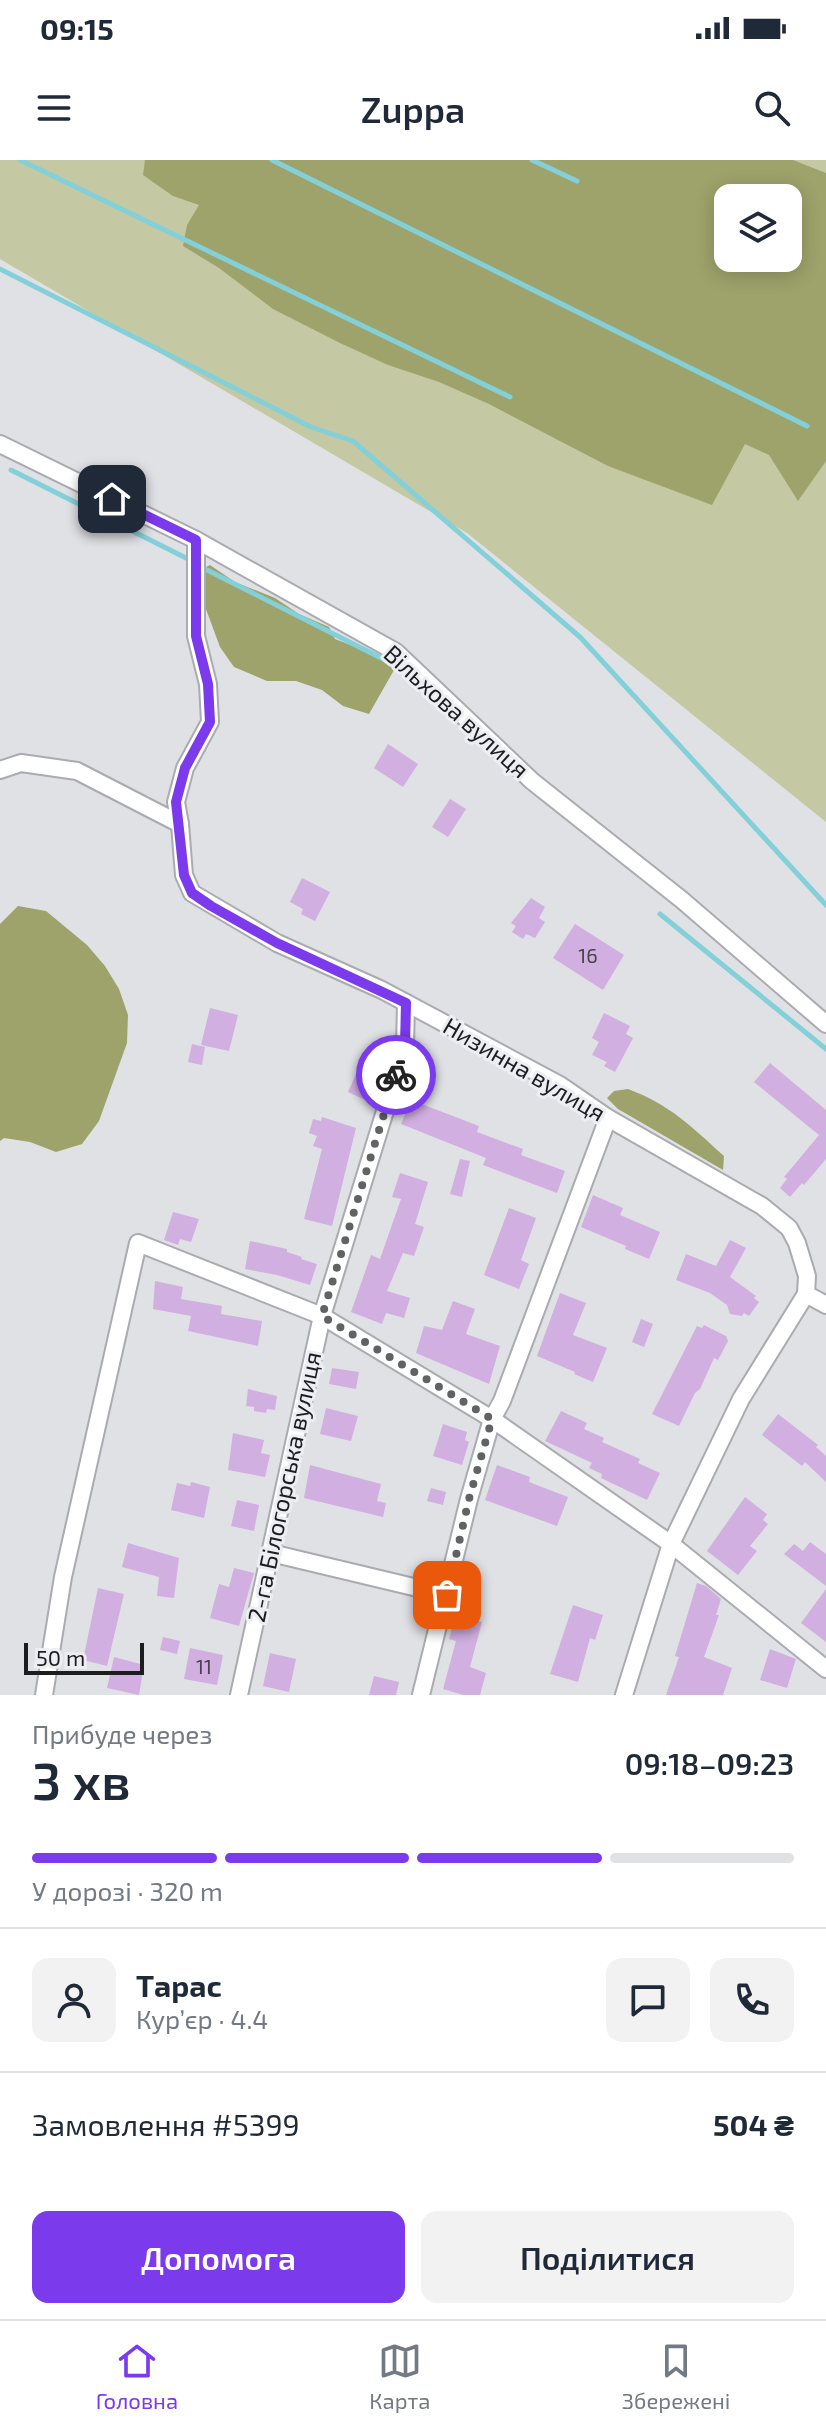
<!DOCTYPE html>
<html lang="uk">
<meta charset="utf-8">
<style>
body{margin:0;font-family:"Exo 2",sans-serif;background:#f2f2f3;color:#1f2937;height:100vh;display:flex;flex-direction:column;font-size:30px;white-space:nowrap}
*{box-sizing:border-box;margin:0}
p{font-size:26px;color:#747a83}
.icon{flex:none;width:44px;height:44px;fill:none;stroke:currentColor;stroke-width:2;stroke-linecap:round;stroke-linejoin:round}
.map{position:relative;height:1535px;overflow:hidden}
.drawer{display:flex;flex-direction:column;background:#fff;flex:1}
.drawer>*{flex:none}
.tools{position:absolute;left:714px;top:24px;display:grid;gap:16px}
.tools a{display:grid;place-items:center;width:88px;height:88px;border-radius:16px;background:#fff;box-shadow:0 4px 20px #0003;font-size:40px}
.scale{position:absolute;left:24px;bottom:20px;width:120px;box-sizing:border-box;padding-left:8px;border:4px solid #1d1d1f;border-top:0;font-size:22px;line-height:28px;white-space:nowrap;color:#1d1d1f;-webkit-text-stroke:6px #edeef3;paint-order:stroke}
.pin{position:absolute;display:grid;place-items:center;width:68px;height:68px;color:#fff;margin:-34px;border-radius:16px;box-shadow:0 4px 12px #0006}
.courier{position:absolute;display:grid;place-items:center;width:80px;height:80px;margin:-40px;border:6px solid #7c3aed;border-radius:50%;background:#fff;color:#222;box-shadow:0 2px 10px #0007}
.head em{font-style:normal;font-weight:600}
.head div{display:flex;flex-direction:column-reverse}
.head{display:flex;align-items:center;justify-content:space-between;height:136px;padding:0 32px}
h1{font-size:52px;font-weight:600;line-height:60px}
.bar{display:grid;grid-template-columns:repeat(4,1fr);gap:12px 8px;align-content:center;height:96px;padding:0 32px}
.bar i{height:10px;border-radius:6px;background:#e0e1e3}
.bar .active{background:#7c3aed}
.bar p{grid-column:span 4}
.line{display:flex;align-items:center;gap:20px;padding:0 32px;border-top:2px solid #e0e1e3}
.line div{flex:1}
.round{display:grid;place-items:center;flex:none;width:84px;height:84px;border-radius:16px;background:#f2f2f3}
.primary-button{display:flex;gap:16px;margin-top:auto;padding:16px 32px}
.primary-button a{flex:1;height:92px;border-radius:16px;background:#7c3aed;color:#fff;font-size:32px;font-weight:600;line-height:92px;text-align:center}
.primary-button a+a{background:#f2f2f3;color:#1f2937}
.status{display:flex;justify-content:space-between;align-items:center;height:56px;padding:0 40px;background:#fff;direction:ltr}
.status svg{height:22px;fill:currentColor}
header{display:flex;justify-content:space-between;align-items:center;height:104px;padding:0 32px;background:#fff;font-size:36px;font-weight:600}
.dock{display:flex;justify-content:space-around;align-items:center;height:112px;border-top:2px solid #e0e1e3;background:#fff;font-size:22px;color:#747a83}
.dock a{display:grid;justify-items:center;gap:4px}
.dock .active{color:#7c3aed}
.map>svg:first-child{display:block}
</style>
<div class="status"><b>09:15</b><svg viewBox="0 0 49 12"><path d="M0 12V9h3v3zM5 12V6h3v6zM10 12V3h3v9zM15 12V0h3v12zM26 1h20v11H26zM47 4h2v5h-2z"/></svg></div>
<header><svg class="icon" aria-label="menu" viewBox="0 0 24 24"><path d="M4 6h16M4 12h16M4 18h16"/></svg>Zuppa<svg class="icon" aria-label="search" viewBox="0 0 24 24"><circle cx="10" cy="10" r="6"/><path d="M15 15l6 6"/></svg></header>
<div class="map">
<svg width="826" height="1535" viewBox="0 0 826 1535">
<rect width="100%" height="100%" fill="#e0e1e5"/>
<!-- green -->
<path fill="#c4c8a3" fill-rule="evenodd" d="M0,0H826V662L467,373L0,99ZM728,38H788V98H728Z"/>
<!-- forest -->
<g fill="#9ea36b" fill-rule="evenodd">
<path d="M145,0H793L826,13V301L798,341L769,295L745,284L712,345L608,306L489,244L439,222L388,205L340,183L273,149L219,108L183,86L187,65L199,45L173,36L143,15ZM728,38H788V98H728Z"/>
<polygon points="210,405 235,422 275,438 299,454 329,467 335,479 398,503 369,554 343,546 322,530 296,521 267,521 234,507 220,487 200,433 204,408"/>
<polygon points="18,746 46,751 87,785 105,806 119,829 128,855 127,883 99,961 82,984 56,992 30,982 4,978 0,981 0,764"/>
<path d="M628,929C669,944 692,967 724,996L723,1010L618,949L607,938L614,931Z"/>
</g>
<g fill="none" stroke-linecap="round" stroke-linejoin="round">
<!-- stream -->
<g stroke="#84d0d9" stroke-width="5">
<polyline points="20,0 510,237"/>
<polyline points="272,0 807,266"/>
<polyline points="532,0 577,21"/>
<polyline points="0,109 311,267 353,281 580,477 826,745"/>
<polyline points="11,310 188,399"/>
<polyline points="203,408 389,502"/>
<polyline points="660,754 826,889"/>
</g>
</g>
<!-- building -->
<g fill="#d1afe0">
<polygon points="388,584 418,604 403,627 374,608"/>
<polygon points="450,639 466,649 448,677 432,667"/>
<polygon points="302,718 330,732 315,761 301,754 303,749 290,742"/>
<polygon points="531,738 545,747 539,758 545,762 535,778 526,774 523,779 512,772 516,766 511,763"/>
<polygon points="575,764 624,795 603,830 553,798"/>
<polygon points="210,848 238,855 229,891 201,885"/>
<polygon points="604,853 630,866 626,874 633,878 615,912 604,906 607,902 592,895 599,882 592,878"/>
<polygon points="192,884 205,887 202,905 188,902"/>
<polygon points="361,903 385,914 372,943 348,932"/>
<polygon points="770,903 826,950 826,999 804,1025 802,1023 790,1037 780,1028 787,1019 784,1017 819,975 754,922"/>
<polygon points="411,940 479,966 477,972 523,989 521,995 565,1011 557,1033 483,1005 486,998 401,964"/>
<polygon points="322,957 356,968 332,1066 304,1059 322,989 313,986 317,976 309,973 313,959 321,961"/>
<polygon points="460,999 470,1001 462,1037 450,1034"/>
<polygon points="400,1013 428,1022 415,1064 424,1067 414,1096 403,1093 387,1131 410,1138 404,1158 386,1153 382,1164 351,1152 371,1095 380,1099 401,1039 392,1037"/>
<polygon points="593,1035 623,1048 620,1055 660,1072 649,1099 625,1089 626,1086 581,1067"/>
<polygon points="509,1048 536,1058 521,1100 529,1104 519,1129 484,1115"/>
<polygon points="173,1052 199,1059 191,1082 180,1079 178,1085 164,1080"/>
<polygon points="730,1080 746,1088 730,1117 756,1136 754,1138 759,1142 749,1156 744,1153 742,1156 730,1154 727,1145 710,1133 676,1120 686,1094 716,1106"/>
<polygon points="250,1081 287,1089 287,1092 302,1097 301,1099 317,1104 310,1125 277,1115 245,1109"/>
<polygon points="155,1121 183,1127 181,1139 222,1146 221,1154 262,1161 258,1186 188,1171 191,1156 153,1149"/>
<polygon points="560,1133 586,1143 573,1175 607,1188 593,1222 574,1214 575,1212 537,1196"/>
<polygon points="453,1141 475,1149 466,1174 500,1186 489,1224 416,1193 424,1166 442,1170"/>
<polygon points="641,1159 653,1164 644,1187 632,1182"/>
<polygon points="704,1165 726,1176 728,1181 718,1200 714,1198 700,1229 695,1233 679,1266 652,1254 697,1166 702,1168"/>
<polygon points="332,1208 359,1212 356,1229 329,1224"/>
<polygon points="248,1229 277,1236 275,1250 267,1249 266,1253 254,1251 254,1247 246,1246"/>
<polygon points="326,1248 358,1256 351,1281 320,1274"/>
<polygon points="561,1251 587,1263 584,1269 604,1278 602,1282 640,1299 638,1303 660,1313 647,1340 601,1318 602,1314 589,1308 592,1303 545,1281"/>
<polygon points="778,1254 818,1285 816,1287 826,1296 826,1322 805,1302 802,1306 762,1275"/>
<polygon points="443,1264 467,1272 465,1280 469,1282 462,1305 433,1296"/>
<polygon points="233,1273 264,1280 261,1293 270,1295 265,1317 228,1310"/>
<polygon points="310,1305 381,1324 377,1341 386,1343 383,1357 304,1338"/>
<polygon points="497,1305 530,1317 529,1322 568,1337 557,1366 485,1340"/>
<polygon points="191,1322 210,1327 204,1358 171,1350 177,1323 190,1326"/>
<polygon points="431,1328 446,1332 443,1345 427,1341"/>
<polygon points="745,1337 767,1354 763,1360 768,1364 750,1386 757,1391 738,1415 707,1391"/>
<polygon points="237,1340 259,1345 254,1371 231,1366"/>
<polygon points="810,1382 826,1394 826,1426 784,1394 794,1384 803,1391"/>
<polygon points="128,1383 179,1398 174,1438 157,1436 159,1417 122,1407"/>
<polygon points="234,1408 254,1413 239,1466 210,1458 219,1424 229,1427"/>
<polygon points="697,1423 706,1426 721,1439 716,1455 719,1455 704,1497 732,1508 723,1535 666,1535 679,1497 675,1496"/>
<polygon points="98,1428 124,1434 107,1506 83,1500"/>
<polygon points="826,1429 826,1482 801,1463"/>
<polygon points="573,1445 603,1455 595,1480 590,1478 578,1522 550,1514"/>
<polygon points="456,1455 482,1462 470,1507 486,1513 480,1535 463,1535 443,1529 456,1481 449,1479"/>
<polygon points="163,1477 180,1481 177,1494 160,1490"/>
<polygon points="190,1488 223,1495 217,1525 184,1519"/>
<polygon points="770,1489 796,1499 787,1528 760,1520"/>
<polygon points="270,1493 296,1499 289,1532 263,1526"/>
<polygon points="114,1497 144,1505 139,1535 107,1528"/>
<polygon points="374,1516 399,1522 396,1535 369,1535"/>
</g>
<g fill="none" stroke-linecap="round" stroke-linejoin="round">
<!-- minor casing -->
<g stroke="#aaabb0" stroke-width="20">
<g id="minor">
<polyline points="0,284 196,380 396,492 532,621 682,740 826,864"/>
<polyline points="196,380 196,476 208,524 210,562 185,608 176,642 180,664 184,715 192,733 277,783 382,830 560,925 608,958 762,1046 789,1068 797,1083 807,1116 806,1134 741,1239 671,1384 624,1535"/>
<polyline points="0,610 21,603 77,611 180,664"/>
<polyline points="806,1134 826,1145"/>
<polyline points="271,1393 447,1435"/>
<polyline points="44,1535 63,1417 138,1083 322,1156 492,1259 671,1384 826,1509"/>
<polyline points="239,1535 322,1156 405,886 406,843"/>
<polyline points="421,1535 469,1339 492,1259 502,1241 608,958"/>
</g>
</g>
<!-- minor -->
<use href="#minor" stroke="#fff" stroke-width="16"/>
</g>
<g fill="none" stroke-linecap="round" stroke-linejoin="round">
<!-- done -->
<polyline stroke="#616264" stroke-width="8" stroke-dasharray="0 14.4" points="396,915 322,1156 492,1259 469,1339 447,1435"/>
<!-- route -->
<polyline stroke="#7c3aed" stroke-width="10" points="112,339 196,380 196,476 208,524 210,562 185,608 176,642 184,715 192,733 211,746 277,783 406,843 405,886 396,915"/>
</g>
<g text-anchor="middle" stroke-width="6" stroke-linejoin="round" paint-order="stroke">
<!-- number labels -->
<g font-size="20" fill="#4a424f">
<text x="588" y="803">16</text>
<text x="204" y="1514">11</text>
</g>
<!-- street labels -->
<g font-size="24" fill="#1d1d1f" stroke="#edeef3">
<text transform="translate(456 552) rotate(42)" y="8">Вільхова вулиця</text>
<text transform="translate(524 910) rotate(30)" y="8">Низинна вулиця</text>
<text transform="translate(285 1327) rotate(-78)" y="8">2-га Білогорська вулиця</text>
</g>
</g>
</svg>
<div class="tools">
<a><svg class="icon" aria-label="layers" viewBox="0 0 24 24"><path d="M12 4l9 5-9 5-9-5zM3 14l9 5 9-5"/></svg></a>
</div>
<div class="scale">50 m</div>
<div class="pin" style="left:447px;top:1435px;background:#ea580c"><svg class="icon" aria-label="bag" viewBox="0 0 24 24"><path d="M5 8h14l-1 12H6zM9 8a3 3 0 0 1 6 0"/></svg></div>
<div class="pin" style="left:112px;top:339px;background:#1f2937"><svg class="icon" aria-label="home" viewBox="0 0 24 24"><path d="M3 11l9-7 9 7M6 9v11h12V9"/></svg></div>
<div class="courier" style="left:396px;top:915px"><svg class="icon" aria-label="bike" viewBox="0 0 24 24"><circle cx="6" cy="16" r="4"/><circle cx="18" cy="16" r="4"/><path d="M6 16l4-8h5l3 8M10 8l3 8H6M13 5h3"/></svg></div>
</div>
<section class="drawer">
<div class="head"><div><h1>3 хв</h1><p>Прибуде через</p></div><em>09:18–09:23</em></div>
<div class="bar"><i class="active"></i><i class="active"></i><i class="active"></i><i></i><p>У дорозі · 320 m</p></div>
<div class="line" style="height:144px"><a class="round"><svg class="icon" aria-label="person" viewBox="0 0 24 24"><circle cx="12" cy="8" r="4"/><path d="M4 21q1-7 8-7t8 7"/></svg></a><div><b>Тарас</b><p>Кур’єр · 4.4</p></div><a class="round"><svg class="icon" aria-label="chat" viewBox="0 0 24 24"><path d="M4 5h16v11H9l-5 4z"/></svg></a><a class="round"><svg class="icon" aria-label="phone" viewBox="0 0 24 24"><path d="M5 4h4l2 5-3 2q2 4 5 5l2-3 5 2v4C11 20 4 13 5 4z"/></svg></a></div>
<div class="line" style="height:104px"><div>Замовлення #5399</div><b>504 ₴</b></div>
<div class="primary-button"><a>Допомога</a><a>Поділитися</a></div>
</section>
<nav class="dock">
<a class="active"><svg class="icon" aria-label="home" viewBox="0 0 24 24"><path d="M3 11l9-7 9 7M6 9v11h12V9"/></svg>Головна</a>
<a><svg class="icon" aria-label="map" viewBox="0 0 24 24"><path d="M3 6l6-2 6 2 6-2v14l-6 2-6-2-6 2zM9 4v14M15 6v14"/></svg>Карта</a>
<a><svg class="icon" aria-label="saved" viewBox="0 0 24 24"><path d="M7 4h10v16l-5-4-5 4z"/></svg>Збережені</a>
</nav>
